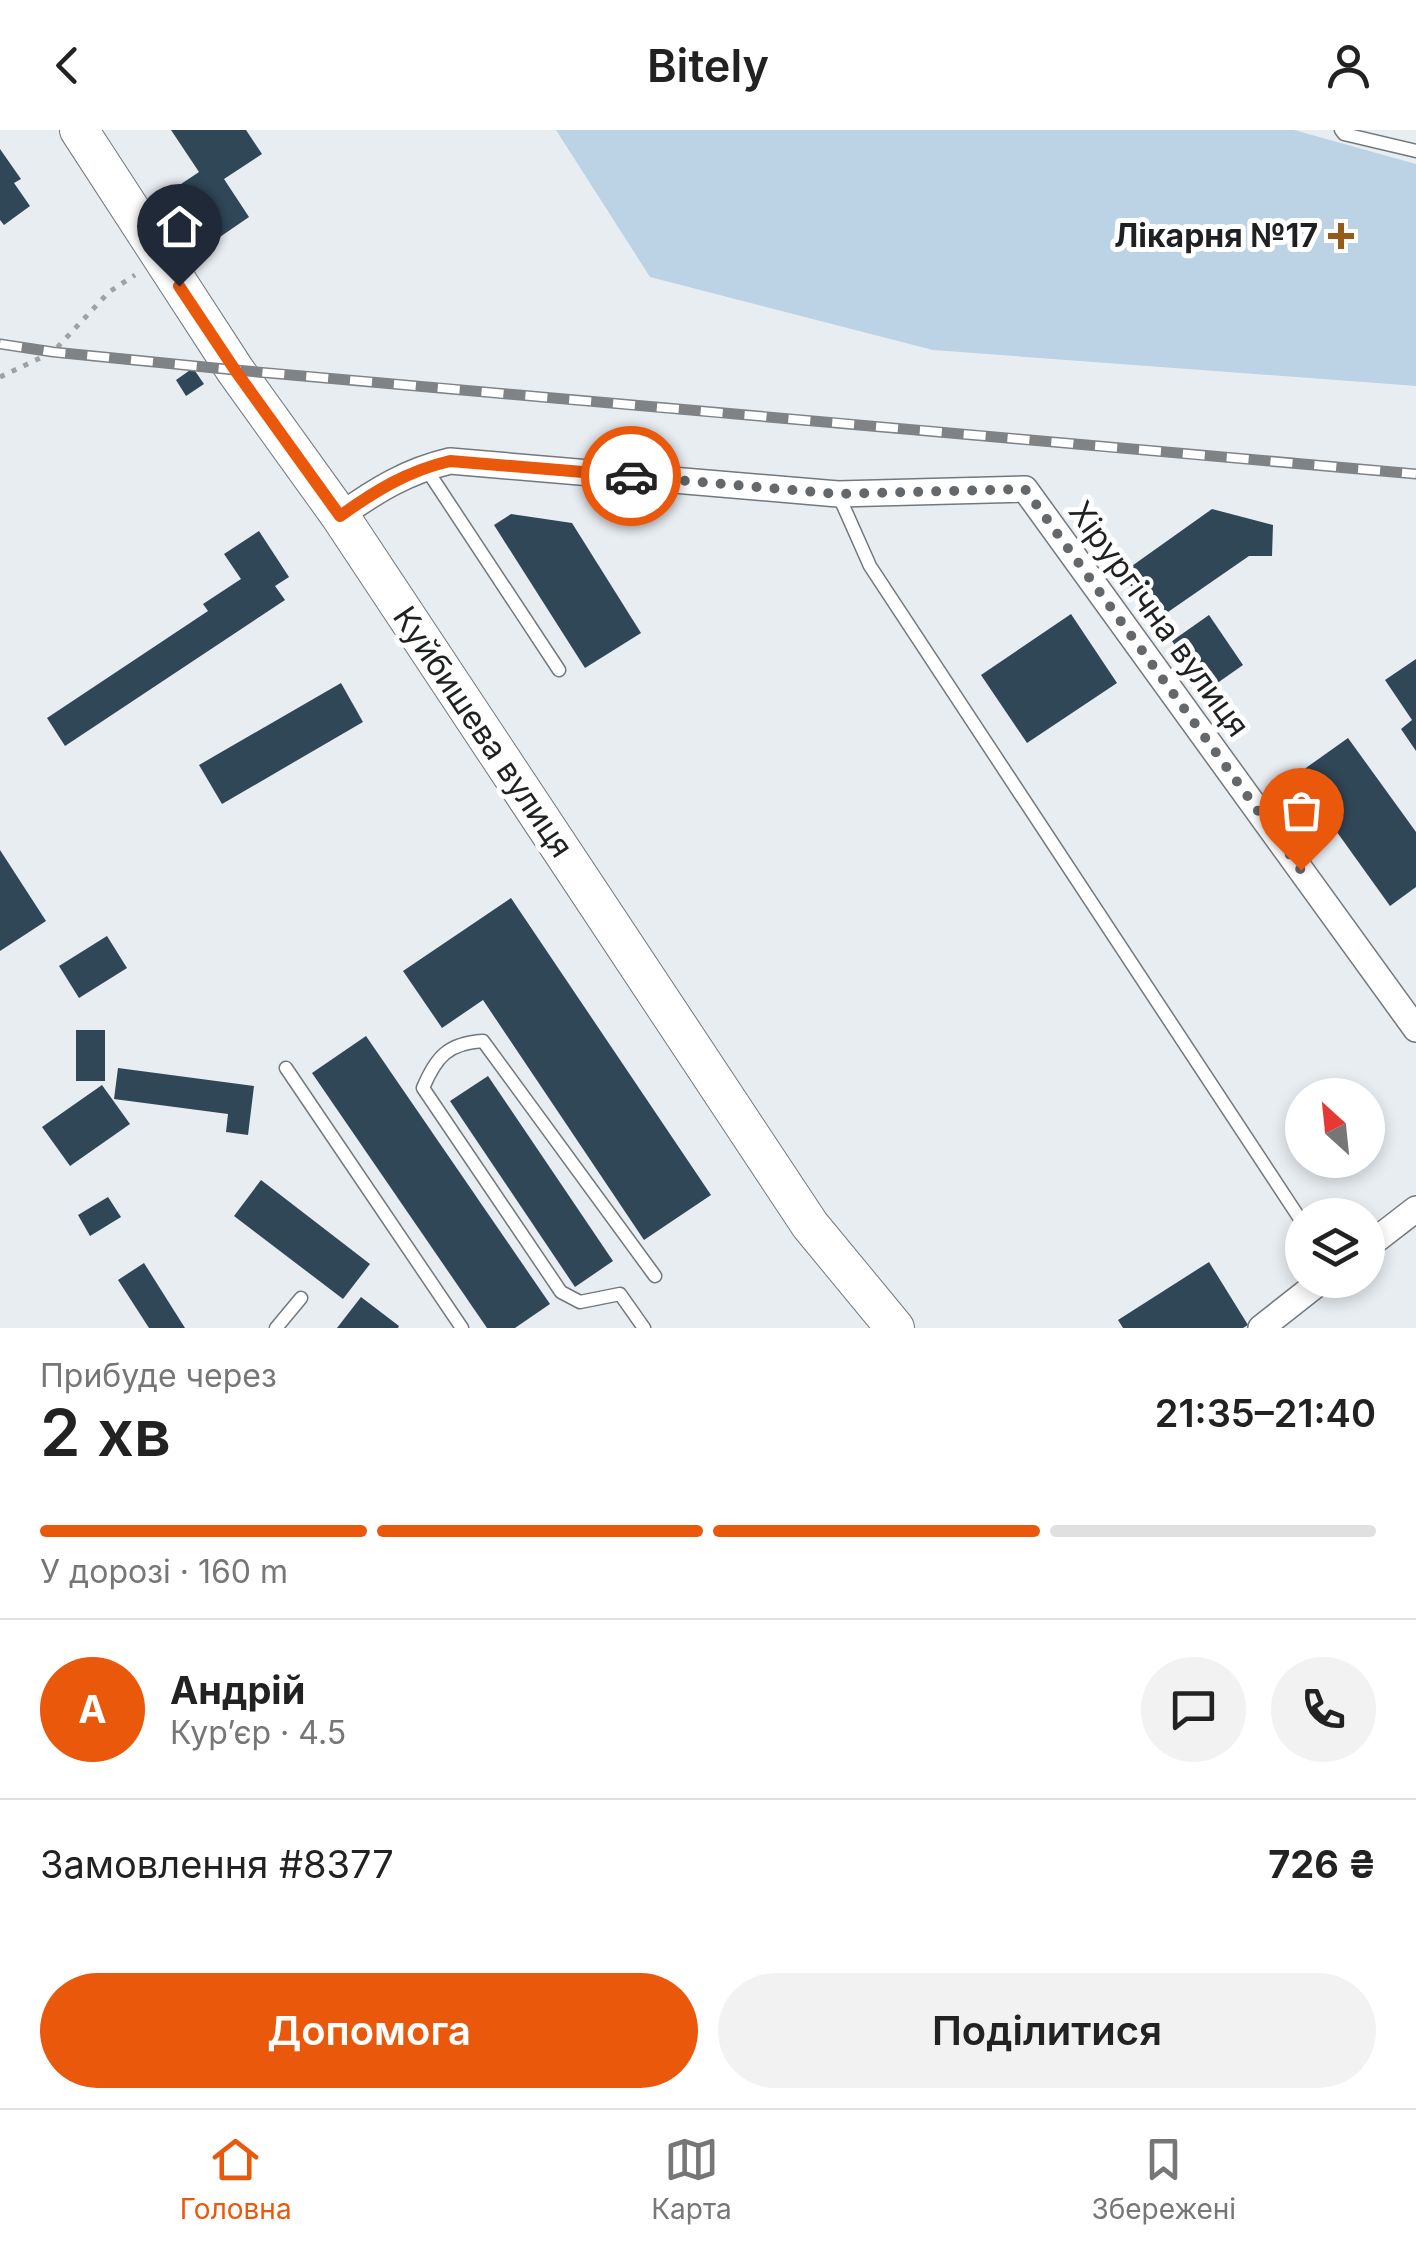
<!DOCTYPE html>
<html lang="uk">
<meta charset="utf-8">
<style>
body{margin:0;font-family:Inter,sans-serif;background:#f2f2f2;color:#222;height:100vh;display:flex;flex-direction:column;font-size:38px;white-space:nowrap}
*{box-sizing:border-box;margin:0}
p{font-size:32px;color:#767676}
.icon{flex:none;width:55px;height:55px;fill:none;stroke:currentColor;stroke-width:2;stroke-linecap:round;stroke-linejoin:round}
.map{position:relative;height:1198px;overflow:hidden}
.panel{display:flex;flex-direction:column;background:#fff;flex:1}
.panel>*{flex:none}
.needle{width:65px;rotate:333deg}
.controls{position:absolute;left:1285px;top:948px;display:grid;gap:20px}
.controls a{display:grid;place-items:center;width:100px;height:100px;border-radius:50%;background:#fff;box-shadow:0 5px 15px #0003;font-size:50px}
.pin{position:absolute;display:grid;place-items:center;width:85px;height:85px;color:#fff;margin:-102px -42px;border-radius:50% 50% 50% 0;rotate:-45deg;box-shadow:0 0 10px #0007}
.pin .icon{rotate:45deg}
.courier{position:absolute;display:grid;place-items:center;width:100px;height:100px;margin:-50px;border:8px solid #ea580c;border-radius:50%;background:#fff;color:#222;box-shadow:0 2px 12px #0007}
.head em{font-style:normal;font-weight:600}
.head div{display:flex;flex-direction:column-reverse}
.head{display:flex;align-items:center;justify-content:space-between;height:170px;padding:0 40px}
h1{font-size:65px;font-weight:600;line-height:75px}
.bar{display:grid;grid-template-columns:repeat(4,1fr);gap:15px 10px;align-content:center;height:120px;padding:0 40px}
.bar i{height:12px;border-radius:8px;background:#e0e0e0}
.bar .current{background:#ea580c}
.bar p{grid-column:span 4}
.line{display:flex;align-items:center;gap:25px;padding:0 40px;border-top:2px solid #e0e0e0}
.line div{flex:1}
.round{display:grid;place-items:center;flex:none;width:105px;height:105px;border-radius:52px;background:#f2f2f2}
.primary-button{display:flex;gap:20px;margin-top:auto;padding:20px 40px}
.primary-button a{flex:1;height:115px;border-radius:60px;background:#ea580c;color:#fff;font-size:40px;font-weight:600;line-height:115px;text-align:center}
.primary-button a+a{background:#f2f2f2;color:#222}
header{display:flex;justify-content:space-between;align-items:center;height:130px;padding:0 40px;background:#fff;font-size:45px;font-weight:600}
.tabs{display:flex;justify-content:space-around;align-items:center;height:140px;border-top:2px solid #e0e0e0;background:#fff;font-size:28px;color:#767676}
.tabs a{display:grid;justify-items:center;gap:5px}
.tabs .current{color:#ea580c}
.map>svg:first-child{display:block}
</style>
<header><svg class="icon" aria-label="back" viewBox="0 0 24 24"><path d="M15 5l-7 7 7 7"/></svg>Bitely<svg class="icon" aria-label="person" viewBox="0 0 24 24"><circle cx="12" cy="8" r="4"/><path d="M4 21q1-7 8-7t8 7"/></svg></header>
<div class="map">
<svg width="1416" height="1198" viewBox="0 0 1416 1198">
<rect width="100%" height="100%" fill="#e8edf2"/>
<!-- green -->
<polygon fill="#bbd3e5" points="556,0 1294,0 1416,34 1416,256 933,220 650,147"/>
<!-- building -->
<g fill="#304758">
<polygon points="171,0 246,0 262,24 224,49 249,87 214,111 178,56 199,42"/>
<polygon points="0,19 21,49 14,53 30,76 4,95 0,90"/>
<polygon points="193,238 204,254 186,266 176,250"/>
<polygon points="1212,379 1273,395 1272,426 1249,426 1155,491 1122,443"/>
<polygon points="511,384 572,393 641,503 585,538 494,395"/>
<polygon points="259,401 289,447 275,456 285,470 65,616 47,588 208,481 203,474 241,449 224,424"/>
<polygon points="1071,484 1117,553 1027,613 981,545"/>
<polygon points="1209,485 1243,535 1206,561 1172,511"/>
<polygon points="1416,529 1416,621 1401,599 1412,590 1385,550"/>
<polygon points="341,553 363,592 222,674 199,635"/>
<polygon points="1348,608 1416,702 1416,757 1390,776 1296,645"/>
<polygon points="0,720 46,791 0,821"/>
<polygon points="511,768 711,1065 644,1110 483,870 442,898 403,841"/>
<polygon points="107,806 127,838 79,868 59,836"/>
<rect x="76" y="900" width="29" height="51"/>
<polygon points="366,906 550,1174 515,1198 487,1198 312,943"/>
<polygon points="118,938 254,956 248,1005 226,1002 228,984 114,969"/>
<polygon points="488,946 613,1131 575,1157 450,971"/>
<polygon points="102,955 130,994 70,1036 42,997"/>
<polygon points="261,1050 370,1134 343,1169 234,1086"/>
<polygon points="108,1067 121,1087 90,1106 78,1085"/>
<polygon points="1209,1132 1248,1195 1243,1198 1123,1198 1118,1190"/>
<polygon points="144,1133 185,1198 149,1198 118,1150"/>
<polygon points="361,1167 399,1196 398,1198 337,1198"/>
</g>
<g fill="none" stroke-linecap="round" stroke-linejoin="round">
<!-- lane casing -->
<g stroke="#73787c" stroke-width="15">
<g id="lane">
<polyline points="1341,0 1344,4 1416,21"/>
<polyline points="425,337 559,540"/>
<polyline points="838,364 870,436 1302,1092"/>
<polyline points="286,938 462,1198"/>
<polyline points="276,1198 301,1168"/>
<path d="M644,1198L620,1164L580,1172L561,1162L423,958C436,927 448,913 483,911L655,1146"/>
</g>
</g>
<!-- street casing -->
<g stroke="#73787c" stroke-width="28">
<g id="street">
<path d="M340,386C375,361 407,341 450,331L838,364L1025,359L1416,899"/>
<polyline points="1368,1116 1416,1079"/>
<polyline points="1261,1198 1322,1150"/>
</g>
</g>
<!-- secondary casing -->
<g stroke="#73787c" stroke-width="40">
<polyline id="secondary" points="79,0 235,240 340,386 810,1095 895,1198"/>
</g>
<!-- path -->
<polyline stroke="#9ea2a5" stroke-width="5" stroke-dasharray="5 8" stroke-linecap="butt" points="0,247 53,222 109,162 135,145"/>
<!-- lane -->
<use href="#lane" stroke="#fff" stroke-width="12"/>
<!-- street -->
<use href="#street" stroke="#fff" stroke-width="25"/>
<!-- secondary -->
<use href="#secondary" stroke="#fff" stroke-width="38"/>
<!-- rail casing -->
<g stroke="#7f8386" stroke-width="11">
<polyline id="rail" points="0,214 53,222 235,240 1416,344"/>
</g>
<!-- rail -->
<use href="#rail" stroke="#fff" stroke-width="8" stroke-dasharray="22" stroke-linecap="butt"/>
</g>
<g fill="none" stroke-linecap="round" stroke-linejoin="round">
<!-- done -->
<polyline stroke="#65686a" stroke-width="10" stroke-dasharray="0 18" points="631,346 838,364 1025,359 1301,740"/>
<!-- route -->
<path stroke="#ea580c" stroke-width="12" d="M179,156L235,240L340,386C375,361 407,341 450,331L631,346"/>
</g>
<!-- markers -->
<path fill="#965a1b" stroke="#fff" stroke-width="4" d="M1336 91h10v10h10v10h-10v10h-10v-10h-10v-10h10z"/>
<g text-anchor="middle" stroke-width="10" stroke-linejoin="round" paint-order="stroke">
<!-- poi labels -->
<g font-size="32" font-weight="bold" fill="#1e2021" stroke="#fff" text-anchor="end">
<text x="1318" y="117">Лікарня №17</text>
</g>
<!-- street labels -->
<g font-size="32" fill="#1e2021" stroke="#fff">
<text transform="translate(1159 489) rotate(54)" y="11">Хірургічна вулиця</text>
<text transform="translate(483 602) rotate(56)" y="11">Куйбишева вулиця</text>
</g>
</g>
</svg>
<div class="controls">
<a><svg class="needle" viewBox="-14 -14 28 28"><path d="M0-13l5 13h-10z" fill="#e53935"/><path d="M0 13l5-13h-10z" fill="#767676"/></svg></a>
<a><svg class="icon" aria-label="layers" viewBox="0 0 24 24"><path d="M12 4l9 5-9 5-9-5zM3 14l9 5 9-5"/></svg></a>
</div>
<div class="pin" style="left:1301px;top:740px;background:#ea580c"><svg class="icon" aria-label="bag" viewBox="0 0 24 24"><path d="M5 8h14l-1 12H6zM9 8a3 3 0 0 1 6 0"/></svg></div>
<div class="pin" style="left:179px;top:156px;background:#1f2937"><svg class="icon" aria-label="home" viewBox="0 0 24 24"><path d="M3 11l9-7 9 7M6 9v11h12V9"/></svg></div>
<div class="courier" style="left:631px;top:346px"><svg class="icon" aria-label="car" viewBox="0 0 24 24"><path d="M5 17H2v-5l4-1 3-4h7l3 4 3 1v5h-3M9 17h6M6 11h13"/><circle cx="7" cy="17" r="2"/><circle cx="17" cy="17" r="2"/></svg></div>
</div>
<section class="panel">
<div class="head"><div><h1>2 хв</h1><p>Прибуде через</p></div><em>21:35–21:40</em></div>
<div class="bar"><i class="current"></i><i class="current"></i><i class="current"></i><i></i><p>У дорозі · 160 m</p></div>
<div class="line" style="height:180px"><b class="round" style="background:#ea580c;color:#fff">А</b><div><b>Андрій</b><p>Кур’єр · 4.5</p></div><a class="round"><svg class="icon" aria-label="chat" viewBox="0 0 24 24"><path d="M4 5h16v11H9l-5 4z"/></svg></a><a class="round"><svg class="icon" aria-label="phone" viewBox="0 0 24 24"><path d="M5 4h4l2 5-3 2q2 4 5 5l2-3 5 2v4C11 20 4 13 5 4z"/></svg></a></div>
<div class="line" style="height:130px"><div>Замовлення #8377</div><b>726 ₴</b></div>
<div class="primary-button"><a>Допомога</a><a>Поділитися</a></div>
</section>
<nav class="tabs">
<a class="current"><svg class="icon" aria-label="home" viewBox="0 0 24 24"><path d="M3 11l9-7 9 7M6 9v11h12V9"/></svg>Головна</a>
<a><svg class="icon" aria-label="map" viewBox="0 0 24 24"><path d="M3 6l6-2 6 2 6-2v14l-6 2-6-2-6 2zM9 4v14M15 6v14"/></svg>Карта</a>
<a><svg class="icon" aria-label="saved" viewBox="0 0 24 24"><path d="M7 4h10v16l-5-4-5 4z"/></svg>Збережені</a>
</nav>
